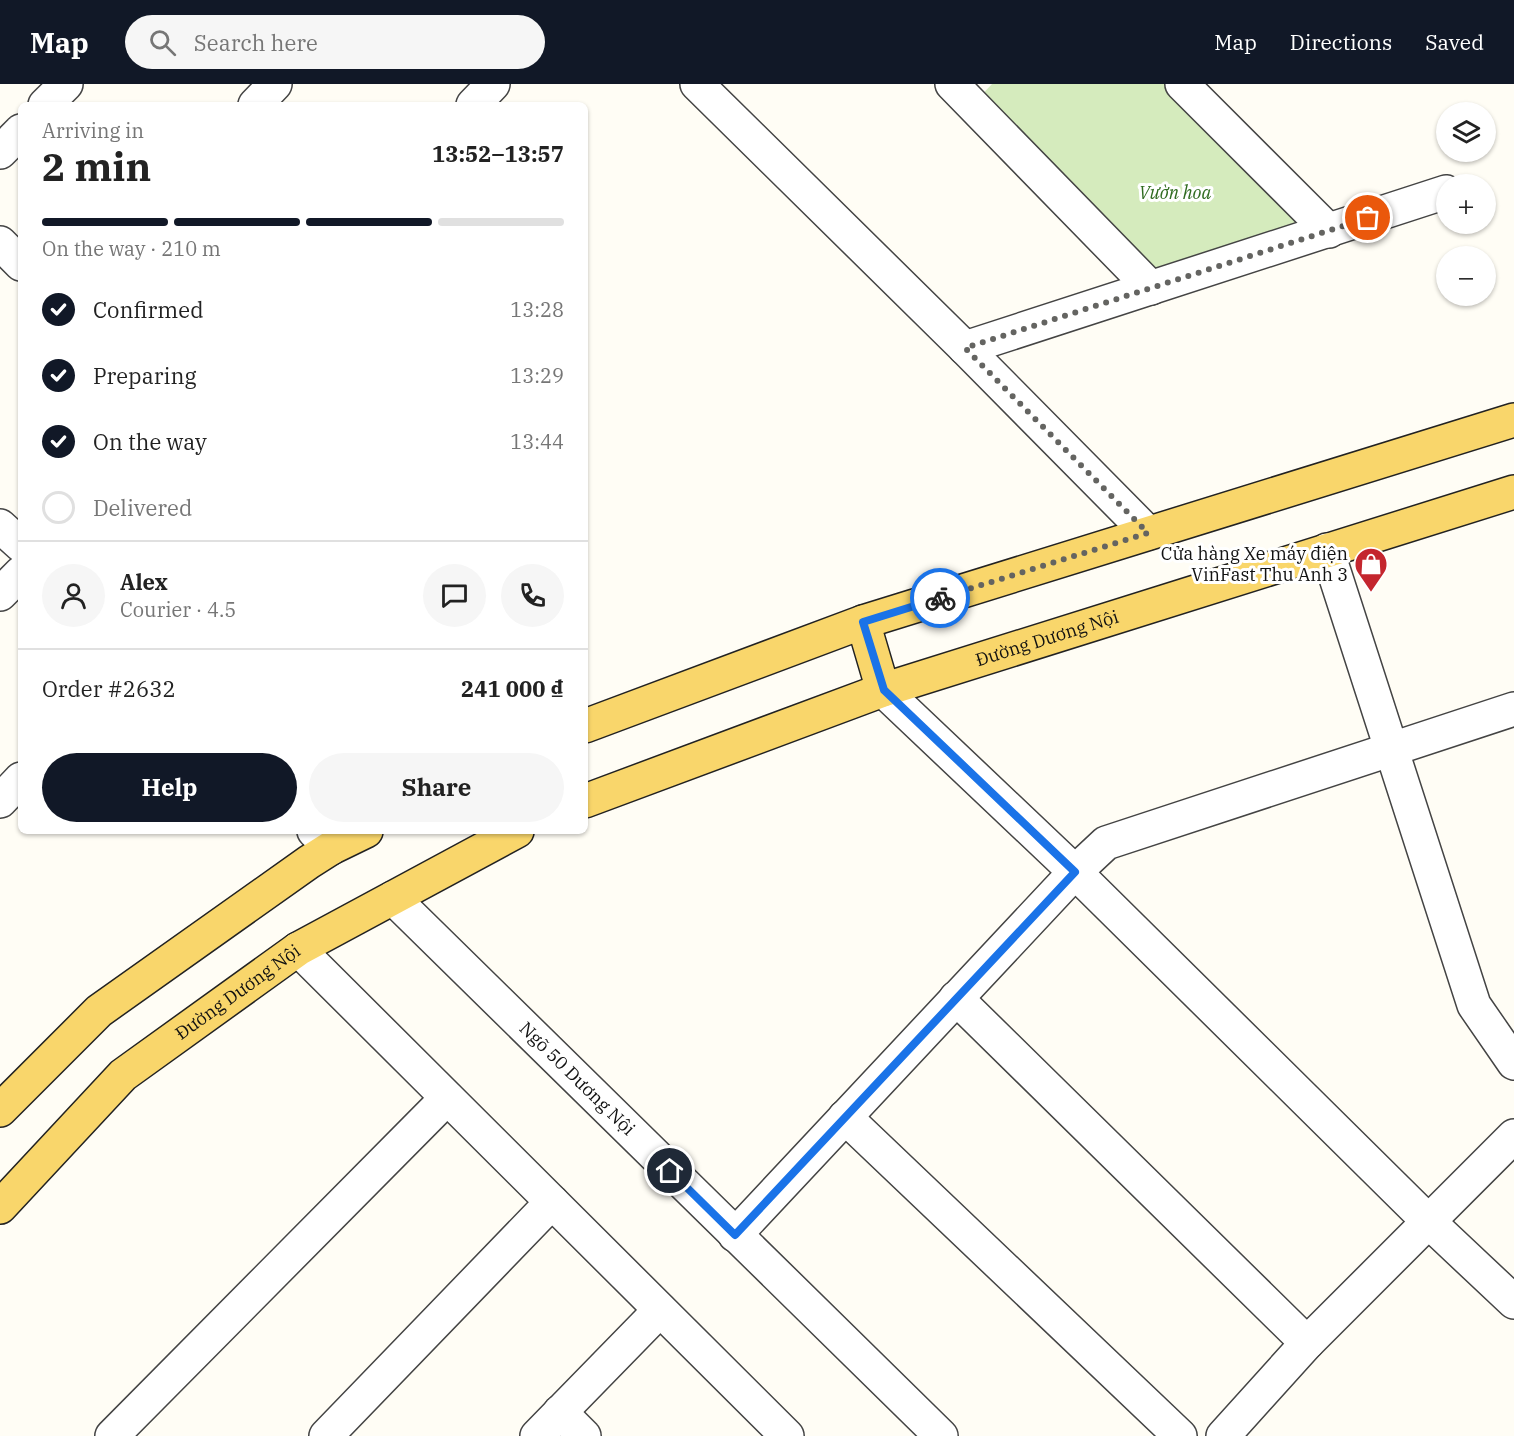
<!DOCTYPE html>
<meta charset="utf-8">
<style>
body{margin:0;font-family:"IBM Plex Serif",serif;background:#f6f6f6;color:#222;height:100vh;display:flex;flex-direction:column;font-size:22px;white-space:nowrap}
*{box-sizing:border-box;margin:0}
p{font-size:20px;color:#767676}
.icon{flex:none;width:33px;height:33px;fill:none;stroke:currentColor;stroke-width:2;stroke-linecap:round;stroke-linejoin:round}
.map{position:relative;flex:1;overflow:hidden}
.sheet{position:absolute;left:18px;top:18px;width:570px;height:732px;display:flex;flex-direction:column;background:#fff;border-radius:9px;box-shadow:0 2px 4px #0004}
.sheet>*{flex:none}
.controls{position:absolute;left:1436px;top:18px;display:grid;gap:12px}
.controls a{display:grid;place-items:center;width:60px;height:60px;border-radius:50%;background:#fff;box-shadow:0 2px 4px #0004;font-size:30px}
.pin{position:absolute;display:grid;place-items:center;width:51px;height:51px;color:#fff;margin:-26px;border:3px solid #fff;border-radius:50%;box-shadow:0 2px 6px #0007}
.courier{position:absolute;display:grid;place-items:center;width:60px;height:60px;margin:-30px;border:4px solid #1a73e8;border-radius:50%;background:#fff;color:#222;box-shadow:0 2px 8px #0007}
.overview em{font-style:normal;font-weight:700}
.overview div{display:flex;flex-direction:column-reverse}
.overview{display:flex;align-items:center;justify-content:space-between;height:102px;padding:0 24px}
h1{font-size:39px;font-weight:700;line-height:45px}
.bar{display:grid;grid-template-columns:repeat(4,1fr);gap:9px 6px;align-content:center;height:72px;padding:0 24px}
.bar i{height:8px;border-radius:4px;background:#e0e0e0}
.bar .active{background:#111827}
.bar p{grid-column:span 4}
.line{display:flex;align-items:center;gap:15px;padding:0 24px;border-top:2px solid #e0e0e0}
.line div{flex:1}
.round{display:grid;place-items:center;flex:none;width:63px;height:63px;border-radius:32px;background:#f6f6f6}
ol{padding:0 24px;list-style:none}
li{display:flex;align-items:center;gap:18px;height:66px}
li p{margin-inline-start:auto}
li .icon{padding:6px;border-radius:50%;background:#111827;color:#fff;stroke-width:4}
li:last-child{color:#767676}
li i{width:33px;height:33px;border:3px solid #e0e0e0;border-radius:50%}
.primary-button{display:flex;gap:12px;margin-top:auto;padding:12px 24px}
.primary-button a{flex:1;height:69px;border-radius:36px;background:#111827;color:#fff;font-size:24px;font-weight:700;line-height:69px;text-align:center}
.primary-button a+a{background:#f6f6f6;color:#222}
header{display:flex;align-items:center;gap:36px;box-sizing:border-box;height:84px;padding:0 30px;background:#111827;color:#fff}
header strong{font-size:28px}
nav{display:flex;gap:33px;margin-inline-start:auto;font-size:21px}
.search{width:420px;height:54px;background:#f6f6f6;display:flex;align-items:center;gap:15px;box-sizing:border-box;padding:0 21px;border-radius:33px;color:#767676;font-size:22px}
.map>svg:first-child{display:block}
</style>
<header>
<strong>Map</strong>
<div class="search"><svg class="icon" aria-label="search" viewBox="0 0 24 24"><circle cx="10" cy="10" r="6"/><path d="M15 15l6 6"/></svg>Search here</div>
<nav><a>Map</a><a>Directions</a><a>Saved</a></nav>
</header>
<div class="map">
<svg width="1514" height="1352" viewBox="0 0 1514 1352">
<rect width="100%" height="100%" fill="#fffdf5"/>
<!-- green -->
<polygon fill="#d5ebbd" points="992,0 1180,0 1326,146 1151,202 974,19"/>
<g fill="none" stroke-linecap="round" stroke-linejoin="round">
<!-- minor casing -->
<g stroke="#444" stroke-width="36">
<g id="minor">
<polyline points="697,0 965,264 1148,449"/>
<polyline points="952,0 1151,204"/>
<polyline points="1182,0 1329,147"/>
<polyline points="45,21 66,0"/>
<polyline points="255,21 275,0"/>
<polyline points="473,21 493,0"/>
<polyline points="0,68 21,47"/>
<polyline points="0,159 21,180"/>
<polyline points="965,264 1446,108"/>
<polyline points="0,442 21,461"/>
<polyline points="1327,466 1474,921 1514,979"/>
<polyline points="0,510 21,489"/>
<polyline points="883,606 1075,788 1428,1137 1514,1218"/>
<polyline points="0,717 21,695"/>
<polyline points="314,747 331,764"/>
<path id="s1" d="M393,814L941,1352"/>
<polyline points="298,865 787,1352"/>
<polyline points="956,914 1307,1259"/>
<polyline points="845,1033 1180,1352"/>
<polyline points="735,1151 1075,788 1106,759 1514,625"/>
<polyline points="560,1328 584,1352"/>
<polyline points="112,1352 447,1014"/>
<polyline points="326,1352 552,1118"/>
<polyline points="537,1352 660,1226"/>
<polyline points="1223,1352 1307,1259 1514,1052"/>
</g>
</g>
<!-- major casing -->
<g stroke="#222" stroke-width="36">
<g id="major">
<polyline points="863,538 883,606"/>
<polyline points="585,642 863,538 1514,336"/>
<path id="s2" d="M585,717L883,606L1514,408"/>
<polyline points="0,1026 99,927 309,778 331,764 366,747"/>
<path id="s3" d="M0,1123L123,991L298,865L517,747"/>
</g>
</g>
<!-- minor -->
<use href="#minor" stroke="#fff" stroke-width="33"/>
<!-- major -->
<use href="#major" stroke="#f9d66b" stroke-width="33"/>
</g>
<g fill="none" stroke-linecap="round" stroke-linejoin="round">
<!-- done -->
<polyline stroke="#646461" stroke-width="6" stroke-dasharray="0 10.8" points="940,514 1148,449 965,264 1368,134"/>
<!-- route -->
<polyline stroke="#1a73e8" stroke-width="8" points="670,1087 735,1151 1075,788 884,606 863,538 940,514"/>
</g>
<!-- icons -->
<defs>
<g id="shop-pin" transform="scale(1.725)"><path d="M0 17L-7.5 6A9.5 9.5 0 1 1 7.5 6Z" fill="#c4262e" stroke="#fff"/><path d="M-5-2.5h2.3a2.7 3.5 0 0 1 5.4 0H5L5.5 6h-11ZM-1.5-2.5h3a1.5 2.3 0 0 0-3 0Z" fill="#fff"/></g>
</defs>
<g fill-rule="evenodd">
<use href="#shop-pin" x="1371" y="480"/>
</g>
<g text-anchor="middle" stroke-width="6" stroke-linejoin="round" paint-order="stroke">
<!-- park labels -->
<g font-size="18" font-style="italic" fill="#2f6b1f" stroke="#fff">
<text x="1175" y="115">Vườn hoa</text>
</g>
<!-- poi labels -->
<g font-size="18" fill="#111" stroke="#fff" text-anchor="end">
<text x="1348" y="476">Cửa hàng Xe máy điện<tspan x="1348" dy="21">VinFast Thu Anh 3</tspan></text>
</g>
<!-- street labels -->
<g font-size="18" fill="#111" stroke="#fff">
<text dy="6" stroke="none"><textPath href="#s2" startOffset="490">Đường Dương Nội</textPath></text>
<text dy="6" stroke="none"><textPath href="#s3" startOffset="322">Đường Dương Nội</textPath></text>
<text dy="6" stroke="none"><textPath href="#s1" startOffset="258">Ngõ 50 Dương Nội</textPath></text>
</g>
</g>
</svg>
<div class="controls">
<a><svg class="icon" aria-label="layers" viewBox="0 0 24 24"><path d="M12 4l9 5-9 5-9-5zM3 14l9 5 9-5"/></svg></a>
<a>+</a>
<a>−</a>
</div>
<div class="pin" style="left:1368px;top:134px;background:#ea580c"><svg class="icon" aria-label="bag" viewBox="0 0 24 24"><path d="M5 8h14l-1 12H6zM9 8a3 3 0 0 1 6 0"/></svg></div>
<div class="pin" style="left:670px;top:1087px;background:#1f2937"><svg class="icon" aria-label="home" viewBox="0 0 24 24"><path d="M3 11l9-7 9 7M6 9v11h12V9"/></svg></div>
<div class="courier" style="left:940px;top:514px"><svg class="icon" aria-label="bike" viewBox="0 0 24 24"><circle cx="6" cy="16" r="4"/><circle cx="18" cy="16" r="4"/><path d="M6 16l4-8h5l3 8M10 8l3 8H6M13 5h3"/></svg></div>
<section class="sheet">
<div class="overview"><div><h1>2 min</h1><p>Arriving in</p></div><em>13:52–13:57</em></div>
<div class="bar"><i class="active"></i><i class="active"></i><i class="active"></i><i></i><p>On the way · 210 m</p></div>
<ol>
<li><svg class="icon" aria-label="check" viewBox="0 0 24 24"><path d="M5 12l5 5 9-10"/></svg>Confirmed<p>13:28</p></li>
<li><svg class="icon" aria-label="check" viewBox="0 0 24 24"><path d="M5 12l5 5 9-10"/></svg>Preparing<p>13:29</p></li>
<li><svg class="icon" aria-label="check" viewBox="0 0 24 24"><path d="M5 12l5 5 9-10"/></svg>On the way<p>13:44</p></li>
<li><i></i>Delivered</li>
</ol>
<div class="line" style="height:108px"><a class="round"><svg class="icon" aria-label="person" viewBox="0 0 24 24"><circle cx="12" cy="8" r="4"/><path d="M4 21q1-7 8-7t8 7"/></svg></a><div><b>Alex</b><p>Courier · 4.5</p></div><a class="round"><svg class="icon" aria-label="chat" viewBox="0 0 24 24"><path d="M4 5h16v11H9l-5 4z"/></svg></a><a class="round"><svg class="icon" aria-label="phone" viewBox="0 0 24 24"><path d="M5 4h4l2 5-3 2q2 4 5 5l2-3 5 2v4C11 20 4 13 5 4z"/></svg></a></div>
<div class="line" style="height:78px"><div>Order #2632</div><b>241 000 ₫</b></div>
<div class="primary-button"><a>Help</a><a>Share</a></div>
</section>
</div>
